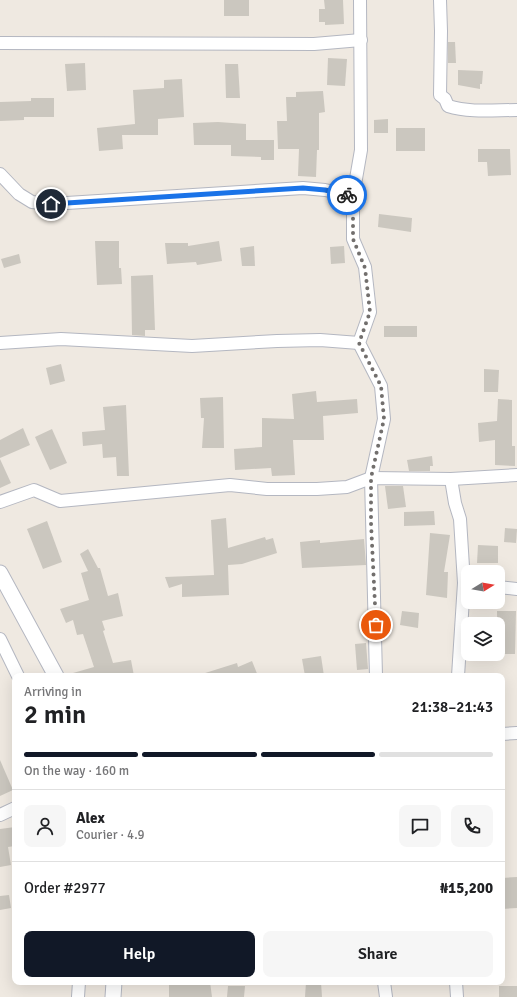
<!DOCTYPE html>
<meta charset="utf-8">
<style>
body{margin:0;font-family:Signika,sans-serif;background:#f6f6f6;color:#202124;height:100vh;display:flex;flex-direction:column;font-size:15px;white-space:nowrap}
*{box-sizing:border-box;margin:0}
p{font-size:13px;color:#757577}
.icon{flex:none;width:22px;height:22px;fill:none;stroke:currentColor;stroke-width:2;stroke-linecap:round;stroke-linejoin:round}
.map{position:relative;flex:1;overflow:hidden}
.drawer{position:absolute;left:12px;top:673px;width:493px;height:312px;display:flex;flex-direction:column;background:#fff;border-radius:8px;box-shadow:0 4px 16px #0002}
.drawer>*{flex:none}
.needle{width:26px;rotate:79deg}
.fabs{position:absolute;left:461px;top:565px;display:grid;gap:8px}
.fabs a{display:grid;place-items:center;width:44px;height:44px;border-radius:8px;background:#fff;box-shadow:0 4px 16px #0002;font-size:20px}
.pin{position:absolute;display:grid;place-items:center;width:34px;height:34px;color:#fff;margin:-17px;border:2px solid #fff;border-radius:50%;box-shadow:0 1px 4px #0007}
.courier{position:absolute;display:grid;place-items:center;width:40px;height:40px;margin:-20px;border:3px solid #1a73e8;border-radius:50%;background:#fff;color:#222;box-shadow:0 1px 5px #0007}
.head em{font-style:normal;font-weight:600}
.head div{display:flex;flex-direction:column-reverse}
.head{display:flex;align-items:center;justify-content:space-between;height:68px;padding:0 12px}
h1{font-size:26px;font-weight:600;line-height:30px}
.bar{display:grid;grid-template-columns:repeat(4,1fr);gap:6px 4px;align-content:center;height:48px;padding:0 12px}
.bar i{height:5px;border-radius:3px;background:#e0e0e0}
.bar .current{background:#111827}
.bar p{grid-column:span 4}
.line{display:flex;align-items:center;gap:10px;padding:0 12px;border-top:1px solid #e0e0e0}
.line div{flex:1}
.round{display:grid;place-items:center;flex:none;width:42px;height:42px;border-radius:8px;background:#f6f6f6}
.primary-button{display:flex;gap:8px;margin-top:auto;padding:8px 12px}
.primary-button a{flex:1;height:46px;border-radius:8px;background:#111827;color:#fff;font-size:16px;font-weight:600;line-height:46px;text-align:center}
.primary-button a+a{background:#f6f6f6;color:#202124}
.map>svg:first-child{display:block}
</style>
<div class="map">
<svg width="517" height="997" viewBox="0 0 517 997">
<rect width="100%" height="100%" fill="#efe9e1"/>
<!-- building -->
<g fill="#cbc7bf">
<rect x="224" y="0" width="25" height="16"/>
<polygon points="324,0 343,0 344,24 325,25 325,22 319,22 319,9 325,9"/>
<polygon points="448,42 455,42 456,63 448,63"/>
<polygon points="328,58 347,59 345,86 327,85"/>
<polygon points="85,63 86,90 67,91 65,64"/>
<polygon points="225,64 238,64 240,98 226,98"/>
<polygon points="458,70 483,71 482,84 480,84 480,89 458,85"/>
<polygon points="182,79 184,117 158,119 158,135 122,135 123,149 99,151 97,128 135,124 133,90 164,88 164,80"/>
<polygon points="323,91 325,112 319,113 319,150 317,150 316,177 298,176 299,149 278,149 277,121 287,121 286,97 296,97 296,92"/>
<polygon points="31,98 54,98 54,117 24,117 24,120 0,121 0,102 31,101"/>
<polygon points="388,119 388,133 374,133 374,120"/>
<polygon points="218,122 246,124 246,140 274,140 274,160 261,160 261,157 231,156 231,145 194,145 193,123"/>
<rect x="396" y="128" width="29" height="23"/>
<polygon points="478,149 510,149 511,175 488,176 487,162 478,162"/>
<polygon points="379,214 412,218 411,232 378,227"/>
<polygon points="95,241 119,241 119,268 121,268 122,284 97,285"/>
<polygon points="219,241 222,261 197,265 196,262 167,264 165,243 188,243 188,246"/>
<polygon points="254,246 255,266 242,266 240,248"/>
<polygon points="344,246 345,263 331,264 330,247"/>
<polygon points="19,254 21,263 4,268 1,259"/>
<polygon points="153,275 155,330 145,330 145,336 132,335 131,276"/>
<rect x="384" y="326" width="33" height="11"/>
<polygon points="61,364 65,381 50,385 46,368"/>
<polygon points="484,369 499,370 498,392 484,392"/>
<polygon points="316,391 317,402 357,399 358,413 323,416 324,440 293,440 295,475 272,476 271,468 235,470 234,449 262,447 262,418 294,419 292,394"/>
<polygon points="223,397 224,448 202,448 204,418 201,418 200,398"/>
<polygon points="498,399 512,400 512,446 515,446 515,466 495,465 495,440 479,442 478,423 497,421"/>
<polygon points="126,405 129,476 117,476 116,457 103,458 102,444 83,446 82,432 105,430 103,407"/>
<polygon points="23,428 30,445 0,458 0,440"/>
<polygon points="52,429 67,463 50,470 35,437"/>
<polygon points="432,456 433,466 430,466 430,471 409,471 407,460"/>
<polygon points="0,459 11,483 0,488"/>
<polygon points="385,486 403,486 406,507 388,509"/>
<polygon points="434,511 435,525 404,526 404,512"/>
<polygon points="226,518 228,548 265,537 266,540 273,538 277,553 242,564 228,565 229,595 182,597 182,584 169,588 165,577 214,575 211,520"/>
<polygon points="47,521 62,562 43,569 27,529"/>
<polygon points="505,528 517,529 516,543 504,542"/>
<polygon points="430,533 450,535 444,572 448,572 447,598 426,595"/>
<polygon points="364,539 366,565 302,568 300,542 320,540 320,543"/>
<polygon points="478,545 498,546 498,563 477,563"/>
<polygon points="88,549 98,568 100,568 108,596 118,593 123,616 102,621 105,630 103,631 113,663 131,660 134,676 73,676 73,673 94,667 83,634 77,635 73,620 66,623 60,609 89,600 81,573 88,571 80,554"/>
<polygon points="402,611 419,613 418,628 400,625"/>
<polygon points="497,611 516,611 515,654 498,654"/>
<polygon points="366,643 368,669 357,670 355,644"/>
<polygon points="321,656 324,676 305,676 302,659"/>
<polygon points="252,661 258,676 202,676 202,674 237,663 238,667"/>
<polygon points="0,760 13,790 0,796"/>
<polygon points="15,827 15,846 8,847 11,865 0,867 0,829"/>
<polygon points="517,877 517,908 502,909 502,878"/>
<polygon points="9,895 11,908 0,910 0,896"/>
<polygon points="210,982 212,997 169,997 169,983"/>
<polygon points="306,982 321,982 322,997 305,997"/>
<polygon points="228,986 245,986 244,997 227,997"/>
<rect x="499" y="986" width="18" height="11"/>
</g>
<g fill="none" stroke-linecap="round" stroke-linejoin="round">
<!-- minor casing -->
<g stroke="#b4b7c1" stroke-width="14">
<g id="minor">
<polyline points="360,0 361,150 353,196 353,239 365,267 370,312 359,343 381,386 384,419 371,478 376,676"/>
<path d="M440,0L441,31L440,95L445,99L448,106C470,113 494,110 517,110"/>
<polyline points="0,43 314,44 361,40"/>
<polyline points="0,174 19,194 32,202 51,204 303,188 325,190 353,196"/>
<polyline points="0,343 61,339 192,346 277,341 320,340 359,343"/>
<polyline points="451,479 455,503 460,519 464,583 458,676"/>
<polyline points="0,502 34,490 60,501 230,485 267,489 317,489 347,487 371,478 451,479 517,475"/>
<polyline points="498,587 517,589"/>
<polyline points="0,639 18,676"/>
<polyline points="502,734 517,733"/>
<polyline points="0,815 15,808"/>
<polyline points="384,982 386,997"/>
<polyline points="456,982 457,997"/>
<polyline points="78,997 79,982"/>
</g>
</g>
<!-- tertiary casing -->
<g stroke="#b4b7c1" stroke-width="17">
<g id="tertiary">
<polyline points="0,573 56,676"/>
<polyline points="113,997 114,982"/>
</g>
</g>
<!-- minor -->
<use href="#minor" stroke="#fff" stroke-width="12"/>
<!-- tertiary -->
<use href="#tertiary" stroke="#fff" stroke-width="15"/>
</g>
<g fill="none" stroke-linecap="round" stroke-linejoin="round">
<!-- done -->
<polyline stroke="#726f6d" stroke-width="4" stroke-dasharray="0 7.2" points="347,195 353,196 353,239 365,268 370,312 359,343 381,386 384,419 371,478 371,523 376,625"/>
<!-- route -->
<polyline stroke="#1a73e8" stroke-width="5" points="51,204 303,188 325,190 347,195"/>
</g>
</svg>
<div class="fabs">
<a><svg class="needle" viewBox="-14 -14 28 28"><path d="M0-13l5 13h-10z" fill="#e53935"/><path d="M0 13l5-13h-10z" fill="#757577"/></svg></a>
<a><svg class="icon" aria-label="layers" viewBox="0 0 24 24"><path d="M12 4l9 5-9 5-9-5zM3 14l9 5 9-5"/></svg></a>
</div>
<div class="pin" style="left:376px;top:625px;background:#ea580c"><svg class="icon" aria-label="bag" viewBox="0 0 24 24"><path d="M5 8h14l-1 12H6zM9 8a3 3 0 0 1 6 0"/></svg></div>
<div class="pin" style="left:51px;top:204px;background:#1f2937"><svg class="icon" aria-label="home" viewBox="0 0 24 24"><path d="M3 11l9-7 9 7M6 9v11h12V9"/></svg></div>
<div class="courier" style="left:347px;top:195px"><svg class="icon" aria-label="bike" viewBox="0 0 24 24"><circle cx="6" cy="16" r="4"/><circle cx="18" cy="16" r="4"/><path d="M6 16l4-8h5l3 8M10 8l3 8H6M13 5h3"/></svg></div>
<section class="drawer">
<div class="head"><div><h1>2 min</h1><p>Arriving in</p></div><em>21:38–21:43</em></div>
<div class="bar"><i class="current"></i><i class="current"></i><i class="current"></i><i></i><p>On the way · 160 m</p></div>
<div class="line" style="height:72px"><a class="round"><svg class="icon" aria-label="person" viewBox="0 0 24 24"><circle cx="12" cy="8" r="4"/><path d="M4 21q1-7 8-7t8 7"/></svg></a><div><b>Alex</b><p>Courier · 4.9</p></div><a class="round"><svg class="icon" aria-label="chat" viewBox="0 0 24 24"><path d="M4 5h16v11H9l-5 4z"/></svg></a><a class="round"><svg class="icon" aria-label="phone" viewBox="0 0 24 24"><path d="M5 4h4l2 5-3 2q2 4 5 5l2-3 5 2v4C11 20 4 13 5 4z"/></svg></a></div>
<div class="line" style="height:52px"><div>Order #2977</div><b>₦15,200</b></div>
<div class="primary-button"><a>Help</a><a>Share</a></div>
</section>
</div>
